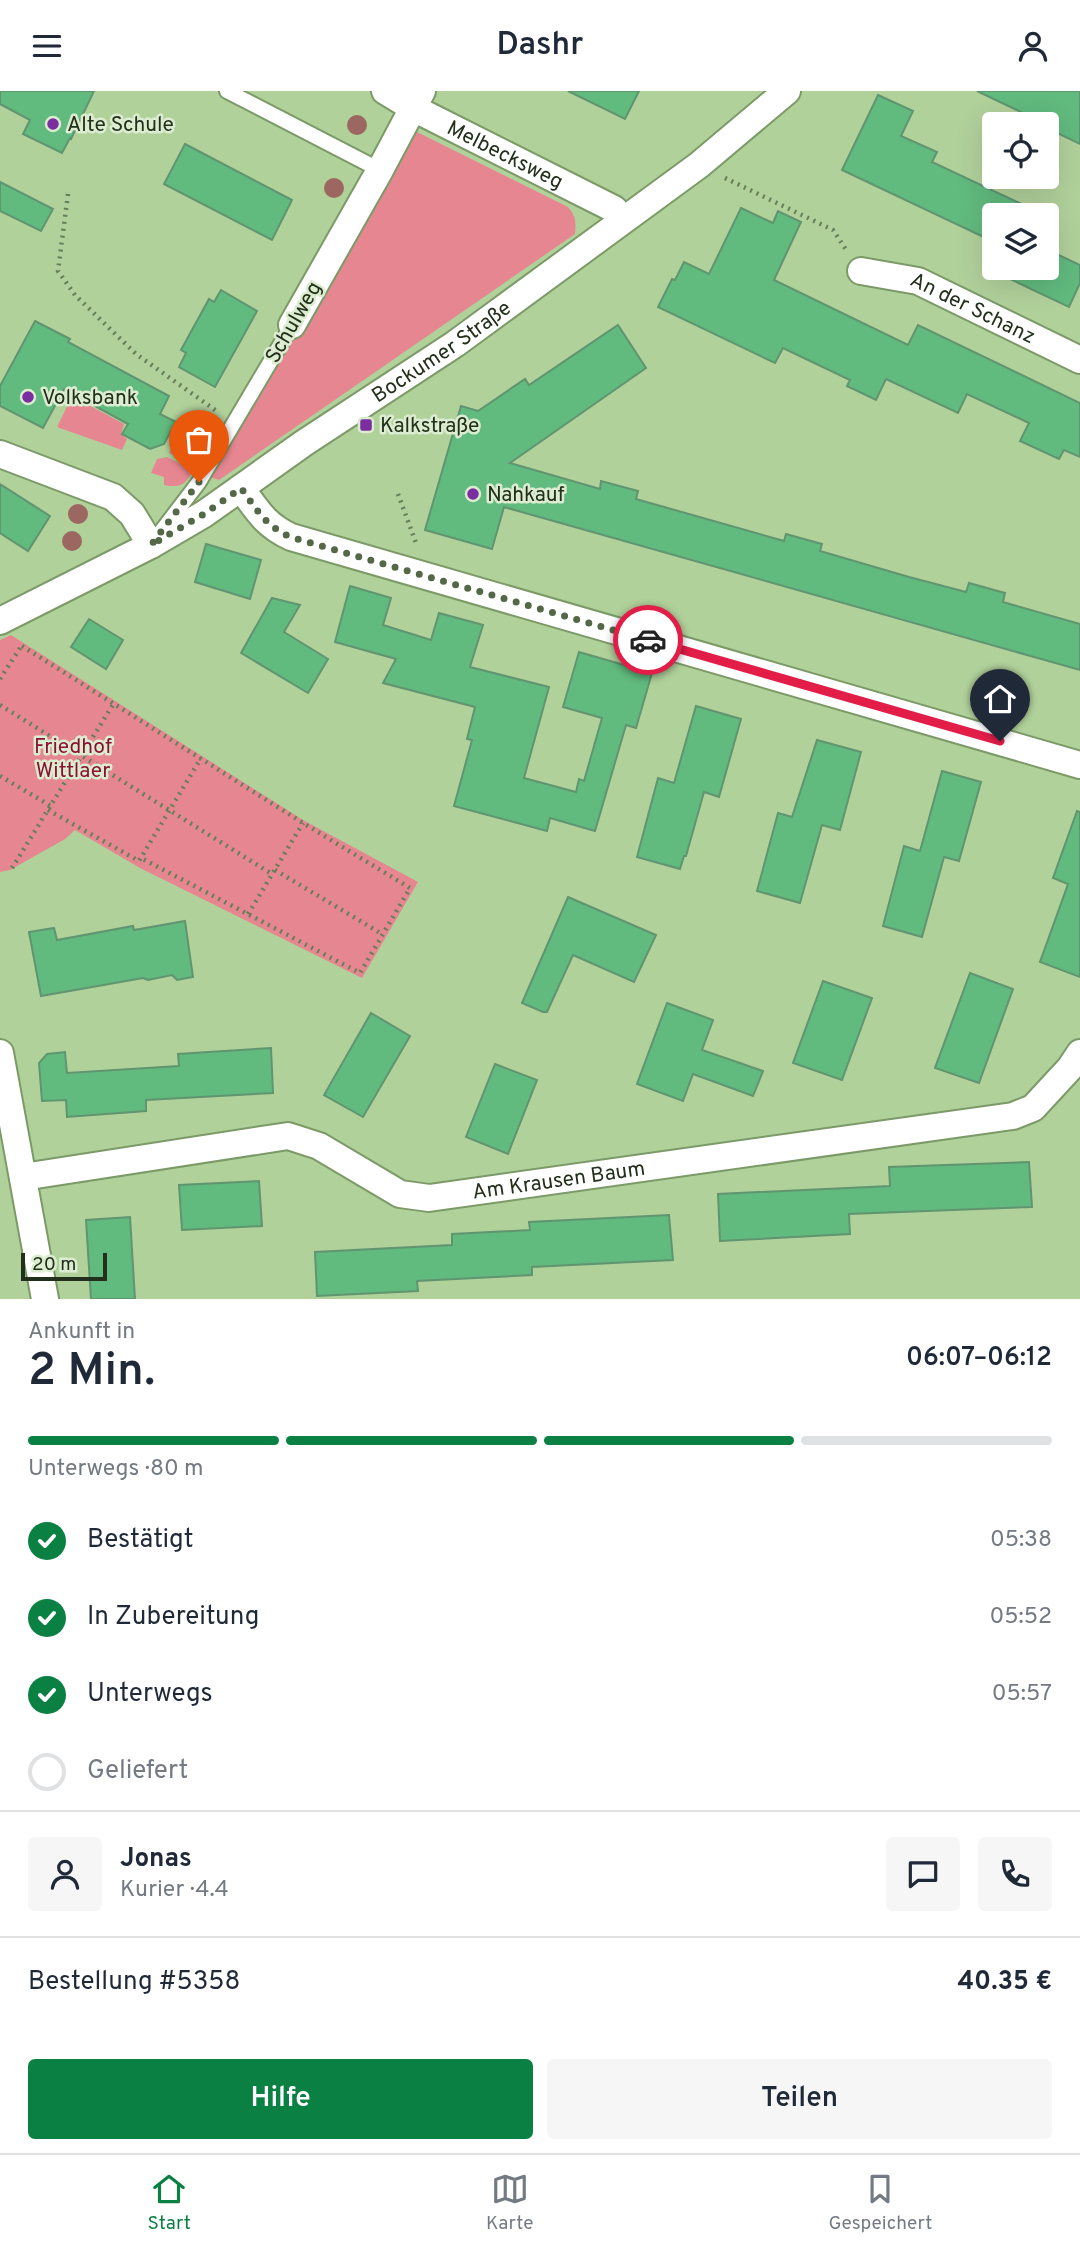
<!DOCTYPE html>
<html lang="de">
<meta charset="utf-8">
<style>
body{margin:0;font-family:Overpass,sans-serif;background:#f6f6f7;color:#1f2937;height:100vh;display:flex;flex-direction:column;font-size:26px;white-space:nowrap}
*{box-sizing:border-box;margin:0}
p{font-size:23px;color:#747a83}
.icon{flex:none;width:38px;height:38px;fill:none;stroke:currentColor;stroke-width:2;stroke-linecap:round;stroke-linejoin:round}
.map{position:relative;height:1208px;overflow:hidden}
.side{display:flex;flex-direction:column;background:#fff;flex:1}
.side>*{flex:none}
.tools{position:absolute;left:982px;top:21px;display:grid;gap:14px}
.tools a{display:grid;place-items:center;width:77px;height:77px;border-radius:7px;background:#fff;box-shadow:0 7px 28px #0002;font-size:35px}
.scale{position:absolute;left:21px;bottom:18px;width:86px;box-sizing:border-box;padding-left:7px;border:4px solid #222f1a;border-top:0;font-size:19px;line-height:24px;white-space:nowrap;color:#222f1a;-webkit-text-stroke:5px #dbecd0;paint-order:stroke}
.pin{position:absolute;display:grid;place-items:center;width:60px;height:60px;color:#fff;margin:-72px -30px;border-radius:50% 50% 50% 0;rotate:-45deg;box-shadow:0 0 7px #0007}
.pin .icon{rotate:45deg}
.courier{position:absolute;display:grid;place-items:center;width:70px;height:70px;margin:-35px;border:5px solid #e11d48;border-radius:50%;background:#fff;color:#222;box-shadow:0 2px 9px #0007}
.headline em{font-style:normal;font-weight:600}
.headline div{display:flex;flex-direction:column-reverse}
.headline{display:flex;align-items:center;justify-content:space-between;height:119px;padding:0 28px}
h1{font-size:46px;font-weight:600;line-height:52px}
.bar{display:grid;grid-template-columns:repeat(4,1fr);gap:10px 7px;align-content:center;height:84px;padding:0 28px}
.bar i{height:9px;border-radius:5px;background:#e0e1e3}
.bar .active{background:#0b8043}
.bar p{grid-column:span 4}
.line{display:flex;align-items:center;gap:18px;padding:0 28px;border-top:2px solid #e0e1e3}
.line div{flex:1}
.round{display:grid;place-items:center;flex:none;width:74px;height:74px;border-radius:7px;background:#f6f6f7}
ol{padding:0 28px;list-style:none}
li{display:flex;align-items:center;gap:21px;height:77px}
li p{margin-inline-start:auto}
li .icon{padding:7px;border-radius:50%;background:#0b8043;color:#fff;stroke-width:4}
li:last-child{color:#747a83}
li i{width:38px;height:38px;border:4px solid #e0e1e3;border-radius:50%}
.primary-button{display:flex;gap:14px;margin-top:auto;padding:14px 28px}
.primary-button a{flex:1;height:80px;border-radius:7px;background:#0b8043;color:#fff;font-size:28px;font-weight:600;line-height:80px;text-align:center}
.primary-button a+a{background:#f6f6f7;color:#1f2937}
header{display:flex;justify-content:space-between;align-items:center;height:91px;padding:0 28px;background:#fff;font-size:32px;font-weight:600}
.menu{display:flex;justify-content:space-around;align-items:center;height:98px;border-top:2px solid #e0e1e3;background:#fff;font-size:19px;color:#747a83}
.menu a{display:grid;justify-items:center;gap:4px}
.menu .active{color:#0b8043}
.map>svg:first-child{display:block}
</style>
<header><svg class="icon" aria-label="menu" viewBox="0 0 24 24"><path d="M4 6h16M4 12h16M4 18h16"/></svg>Dashr<svg class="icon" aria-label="person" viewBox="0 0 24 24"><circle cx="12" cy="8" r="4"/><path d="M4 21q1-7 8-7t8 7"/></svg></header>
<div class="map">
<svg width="1080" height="1208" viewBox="0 0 1080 1208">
<rect width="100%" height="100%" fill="#b1d19b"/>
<!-- green -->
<g fill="#e58691">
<path d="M413,39L568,116C576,125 576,131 575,143L219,389L207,385Z"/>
<polygon points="72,305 124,333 121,343 127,348 122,359 57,336"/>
<polygon points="203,325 219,333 196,375 169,362 185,329"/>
<path d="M167,366L193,379C186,394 180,397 164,394V386L151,382L157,368Z"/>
<polygon points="11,544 303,729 418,791 362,887 140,777 75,739 65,748 10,779 0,781 0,549"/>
</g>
<!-- building -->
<g fill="#61ba7e" stroke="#609570" stroke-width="2">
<polygon points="0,0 94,0 71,48 70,47 62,62 23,43 30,29 0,13"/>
<polygon points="568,0 639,0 625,28"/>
<polygon points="977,0 1080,0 1080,53 1049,38 1050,36 1046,33"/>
<polygon points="878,4 913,20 901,45 937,61 932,71 1045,124 994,124 994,151 842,79"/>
<polygon points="185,53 292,109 272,149 164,93"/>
<polygon points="0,91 53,118 41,140 0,120"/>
<polygon points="741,117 773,132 778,120 801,131 774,189 908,254 918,234 1080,312 1080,366 1064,359 1059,368 1020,350 1029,332 967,303 958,322 886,288 876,309 847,295 850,289 783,257 775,272 658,216 672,188 675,189 684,171 709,183"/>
<polygon points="1046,158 1080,174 1080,192 1069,216 987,177 1046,177"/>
<polygon points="221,199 257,220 215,296 179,276 186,262 181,259 209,208 214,211"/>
<polygon points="35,230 70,248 68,251 169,305 160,323 176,331 164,353 150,358 122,343 128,333 64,298 43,337 0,315 0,295"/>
<polygon points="618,234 646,277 510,372 600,398 601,390 638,400 636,408 784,450 786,443 822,453 820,460 909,486 966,501 969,492 1005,502 1003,511 1080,533 1080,579 504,416 492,458 425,439 461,315 478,320 525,288 529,294"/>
<polygon points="0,393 50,425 28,460 0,442"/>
<polygon points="206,453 261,469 250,508 195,491"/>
<polygon points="350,495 391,507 383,534 431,549 439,522 483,534 470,576 549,596 524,687 576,701 579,688 584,690 602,627 563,616 579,561 652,582 636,637 626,634 595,740 550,727 547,740 454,715 472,649 467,648 475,616 383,592 396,568 335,551"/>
<polygon points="272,507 300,514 284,541 328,568 308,602 241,562"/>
<polygon points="89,528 123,549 106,578 71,556"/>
<polygon points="696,615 741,628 719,706 704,701 686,765 684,765 680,778 637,766 658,687 674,692"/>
<polygon points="817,649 861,661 840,739 822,734 800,812 757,800 778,722 792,726"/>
<polygon points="942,680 981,691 959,770 944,766 922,846 883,835 904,755 920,760"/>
<polygon points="1077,720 1080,721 1080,886 1040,871 1068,793 1053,787"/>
<polygon points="568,806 656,844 634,891 573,864 547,921 543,921 522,912"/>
<polygon points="185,830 193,886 177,889 172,884 148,889 143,887 41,905 29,841 54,837 57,849 133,835 134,839"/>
<polygon points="970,882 1013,898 979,992 935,977"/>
<polygon points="823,890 872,907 842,989 793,972"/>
<polygon points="667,912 713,929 702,959 763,980 753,1005 693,983 683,1010 637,993"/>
<polygon points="371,922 410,945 363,1026 324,1004"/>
<polygon points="271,957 273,1002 146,1009 146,1020 67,1026 66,1009 42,1010 39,972 47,963 65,961 67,982 179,975 178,963"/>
<polygon points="495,973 537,989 508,1063 466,1046"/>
<polygon points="1029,1071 1032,1116 849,1123 850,1143 720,1150 718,1103 890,1095 889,1076"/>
<polygon points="259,1090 262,1135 182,1139 179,1094"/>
<polygon points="669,1124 673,1169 532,1176 532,1184 417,1190 418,1200 317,1205 315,1161 452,1154 452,1143 530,1139 529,1131"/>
<polygon points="130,1126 135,1208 91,1208 86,1129"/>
</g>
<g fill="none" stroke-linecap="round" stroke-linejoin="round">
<!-- lane casing -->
<g stroke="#7c9a67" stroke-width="18">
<g id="lane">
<polyline points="227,0 380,79"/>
<polyline points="160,442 199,391 292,234"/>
</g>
</g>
<!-- street casing -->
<g stroke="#7c9a67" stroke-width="30">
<g id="street">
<path id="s1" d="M385,0L413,17L614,118L623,129"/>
<path id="s2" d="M861,180L918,190L1080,269"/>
<polyline points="292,234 380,79 422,0"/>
<polyline points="0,363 113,406 132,423 151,454"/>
<path d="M241,397C257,419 265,434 291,446L1080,674"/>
<path id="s3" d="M0,530L151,454L204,423L304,352L455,253L699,74L787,0"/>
<polyline points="0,962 45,1208"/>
<path id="s4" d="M23,1086L288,1045L319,1055L400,1103L429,1107L1013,1025L1033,1017L1070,977L1080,962"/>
</g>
</g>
<!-- path -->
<g stroke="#687e59" stroke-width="4.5" stroke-dasharray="2 5" stroke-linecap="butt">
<polyline points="725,87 833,139 847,160"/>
<polyline points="68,103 58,180 75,204 136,263 218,321"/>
<polyline points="398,403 416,452 414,455"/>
<polyline points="22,555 303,732 410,797 360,882 141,767"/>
<polyline points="0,588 22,554"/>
<polyline points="0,614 272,783"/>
<polyline points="0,685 51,715"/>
<polyline points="48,719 139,770 201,667"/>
<polyline points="12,777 114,612"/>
<polyline points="275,779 382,843"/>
<polyline points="248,823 303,732"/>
</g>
<!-- lane -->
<use href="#lane" stroke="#fff" stroke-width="14"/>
<!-- street -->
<use href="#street" stroke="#fff" stroke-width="26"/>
</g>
<!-- trees -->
<g fill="#9c6761">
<circle cx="357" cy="34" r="10"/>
<circle cx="334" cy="97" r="10"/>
<circle cx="78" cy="423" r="10"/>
<circle cx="72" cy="450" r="10"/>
</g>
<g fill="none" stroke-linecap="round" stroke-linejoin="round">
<!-- done -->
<path stroke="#546847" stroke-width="7" stroke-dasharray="0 12.6" d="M199,391L151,454L204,423L241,397C257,419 265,434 290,446L648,549"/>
<!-- route -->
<polyline stroke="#e11d48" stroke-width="9" points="648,549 1000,650"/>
</g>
<!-- markers -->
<g fill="#7b2e9f" stroke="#dbecd0" stroke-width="2.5">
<circle cx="53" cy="33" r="7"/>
<circle cx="28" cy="306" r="7"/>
<rect x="359" y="327" width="14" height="14" rx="3.5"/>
<circle cx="473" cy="403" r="7"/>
</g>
<g text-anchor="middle" stroke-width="5" stroke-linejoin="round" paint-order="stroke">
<!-- poi labels -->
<g font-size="21" fill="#222f1a" stroke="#dbecd0" text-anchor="start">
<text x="67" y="40">Alte Schule</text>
<text x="42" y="313">Volksbank</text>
<text x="380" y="341">Kalkstraße</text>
<text x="487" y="410">Nahkauf</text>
</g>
<!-- street labels -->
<g font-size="21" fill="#222f1a" stroke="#dbecd0">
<text dy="7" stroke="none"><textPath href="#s1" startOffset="136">Melbecksweg</textPath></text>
<text dy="7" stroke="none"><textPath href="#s2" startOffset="119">An der Schanz</textPath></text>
<text transform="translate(293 231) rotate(-60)" y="7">Schulweg</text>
<text dy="7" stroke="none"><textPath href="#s3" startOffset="518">Bockumer Straße</textPath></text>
<text dy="7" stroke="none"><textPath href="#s4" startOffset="555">Am Krausen Baum</textPath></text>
</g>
<!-- park labels -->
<g font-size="21" fill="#8a1132" stroke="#dbecd0">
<text x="73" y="662">Friedhof<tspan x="73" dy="24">Wittlaer</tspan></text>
</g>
</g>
</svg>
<div class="tools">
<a><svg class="icon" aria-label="locate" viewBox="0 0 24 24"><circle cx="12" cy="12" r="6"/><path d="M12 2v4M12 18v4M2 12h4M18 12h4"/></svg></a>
<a><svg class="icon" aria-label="layers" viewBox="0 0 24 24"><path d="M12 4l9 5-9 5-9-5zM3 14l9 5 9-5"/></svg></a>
</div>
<div class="scale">20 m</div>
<div class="pin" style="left:199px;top:391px;background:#ea580c"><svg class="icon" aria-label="bag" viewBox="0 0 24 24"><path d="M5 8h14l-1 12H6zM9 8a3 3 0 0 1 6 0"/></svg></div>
<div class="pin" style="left:1000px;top:650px;background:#1f2937"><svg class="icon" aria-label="home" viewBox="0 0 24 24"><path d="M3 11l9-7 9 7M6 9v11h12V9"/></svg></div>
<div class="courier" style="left:648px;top:549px"><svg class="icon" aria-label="car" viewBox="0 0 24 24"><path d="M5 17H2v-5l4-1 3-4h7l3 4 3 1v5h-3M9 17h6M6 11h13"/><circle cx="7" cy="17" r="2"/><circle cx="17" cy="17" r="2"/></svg></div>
</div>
<section class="side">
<div class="headline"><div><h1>2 Min.</h1><p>Ankunft in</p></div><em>06:07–06:12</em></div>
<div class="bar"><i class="active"></i><i class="active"></i><i class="active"></i><i></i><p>Unterwegs · 80 m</p></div>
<ol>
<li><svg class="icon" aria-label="check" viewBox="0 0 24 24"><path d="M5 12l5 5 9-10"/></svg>Bestätigt<p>05:38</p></li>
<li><svg class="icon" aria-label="check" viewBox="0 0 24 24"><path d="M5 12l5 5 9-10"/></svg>In Zubereitung<p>05:52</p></li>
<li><svg class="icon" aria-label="check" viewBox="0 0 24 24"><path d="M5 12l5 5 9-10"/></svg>Unterwegs<p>05:57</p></li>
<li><i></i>Geliefert</li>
</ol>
<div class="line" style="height:126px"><a class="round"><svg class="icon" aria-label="person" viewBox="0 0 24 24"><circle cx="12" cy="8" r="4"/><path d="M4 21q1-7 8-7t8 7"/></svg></a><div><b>Jonas</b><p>Kurier · 4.4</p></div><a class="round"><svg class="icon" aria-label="chat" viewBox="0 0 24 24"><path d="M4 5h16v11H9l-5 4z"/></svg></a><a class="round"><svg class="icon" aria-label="phone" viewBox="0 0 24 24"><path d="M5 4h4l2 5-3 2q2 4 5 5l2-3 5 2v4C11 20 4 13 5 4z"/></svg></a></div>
<div class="line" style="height:91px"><div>Bestellung #5358</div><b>40.35 €</b></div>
<div class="primary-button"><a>Hilfe</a><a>Teilen</a></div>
</section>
<nav class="menu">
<a class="active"><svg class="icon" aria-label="home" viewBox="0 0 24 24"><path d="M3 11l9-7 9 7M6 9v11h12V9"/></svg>Start</a>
<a><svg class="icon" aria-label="map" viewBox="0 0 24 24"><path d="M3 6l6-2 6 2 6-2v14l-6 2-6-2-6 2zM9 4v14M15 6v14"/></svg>Karte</a>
<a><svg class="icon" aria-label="saved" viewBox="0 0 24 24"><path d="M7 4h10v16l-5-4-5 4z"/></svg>Gespeichert</a>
</nav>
